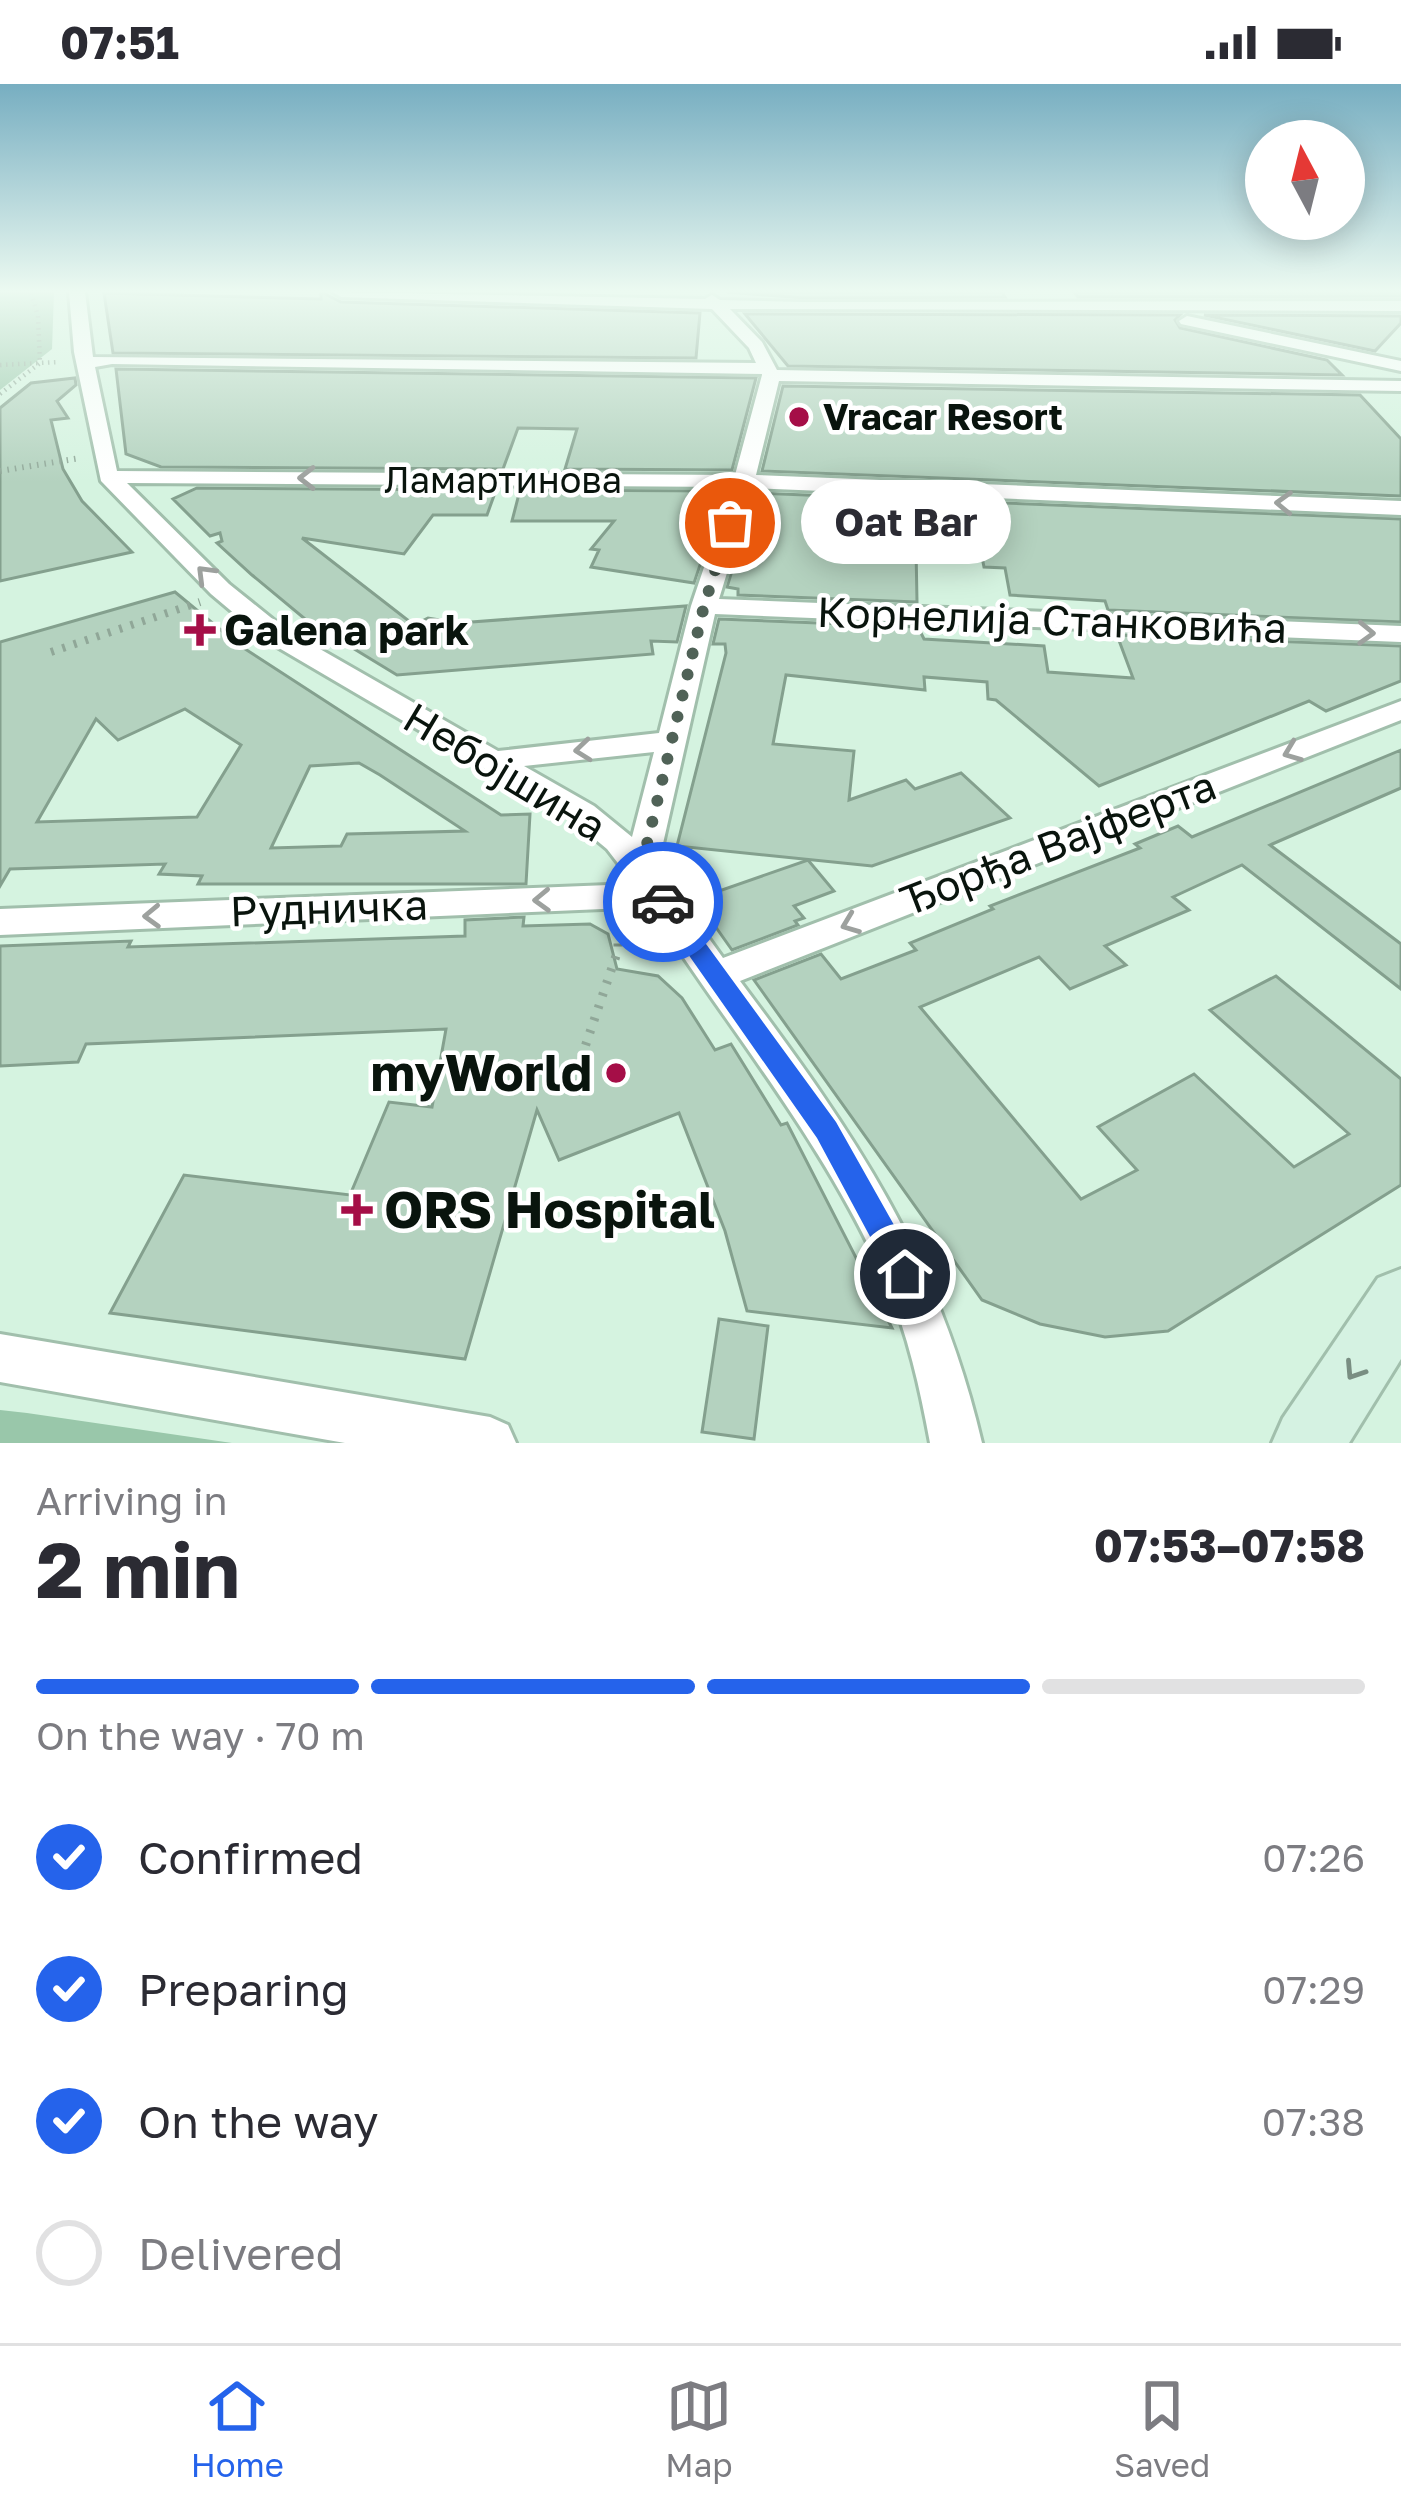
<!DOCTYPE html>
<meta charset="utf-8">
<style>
body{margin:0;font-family:"Golos Text",sans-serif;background:#f7f7f7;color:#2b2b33;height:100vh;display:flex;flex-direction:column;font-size:45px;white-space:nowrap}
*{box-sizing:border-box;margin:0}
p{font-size:39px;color:#7c7c81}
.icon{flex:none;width:66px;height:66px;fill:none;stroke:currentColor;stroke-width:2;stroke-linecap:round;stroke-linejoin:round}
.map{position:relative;height:1359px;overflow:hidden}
.sheet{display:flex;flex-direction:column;background:#fff;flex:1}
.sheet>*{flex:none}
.needle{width:78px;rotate:353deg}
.fabs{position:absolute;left:1245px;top:36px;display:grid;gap:24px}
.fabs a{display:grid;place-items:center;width:120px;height:120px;border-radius:50%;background:#fff;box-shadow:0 6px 30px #0003;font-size:60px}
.pin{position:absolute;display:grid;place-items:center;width:102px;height:102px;color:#fff;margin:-51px;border:6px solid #fff;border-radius:50%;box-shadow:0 3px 12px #0007}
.courier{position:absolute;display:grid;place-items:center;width:120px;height:120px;margin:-60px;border:9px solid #2563eb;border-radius:50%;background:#fff;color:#222;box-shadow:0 3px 15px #0007}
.bubble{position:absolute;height:84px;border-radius:42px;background:#fff;box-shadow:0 6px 30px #0003;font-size:39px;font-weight:700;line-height:84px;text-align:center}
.head em{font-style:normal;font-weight:700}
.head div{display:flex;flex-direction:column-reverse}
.head{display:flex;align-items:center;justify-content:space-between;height:204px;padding:0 36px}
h1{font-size:78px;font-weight:700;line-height:90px}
.bar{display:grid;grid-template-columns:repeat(4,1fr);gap:18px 12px;align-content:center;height:144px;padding:0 36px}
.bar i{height:15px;border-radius:9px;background:#e1e1e2}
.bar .on{background:#2563eb}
.bar p{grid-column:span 4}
ol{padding:0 36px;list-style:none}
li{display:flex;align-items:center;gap:36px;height:132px}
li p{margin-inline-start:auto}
li .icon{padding:12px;border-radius:50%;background:#2563eb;color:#fff;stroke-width:4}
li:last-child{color:#7c7c81}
li i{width:66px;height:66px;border:6px solid #e1e1e2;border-radius:50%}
.status{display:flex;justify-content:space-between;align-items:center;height:84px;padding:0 60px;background:#fff;direction:ltr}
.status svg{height:33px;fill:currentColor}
.dock{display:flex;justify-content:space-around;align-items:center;height:168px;border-top:3px solid #e1e1e2;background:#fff;font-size:33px;color:#7c7c81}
.dock a{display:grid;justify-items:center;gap:6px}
.dock .on{color:#2563eb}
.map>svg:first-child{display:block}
</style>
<div class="status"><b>07:51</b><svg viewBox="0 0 49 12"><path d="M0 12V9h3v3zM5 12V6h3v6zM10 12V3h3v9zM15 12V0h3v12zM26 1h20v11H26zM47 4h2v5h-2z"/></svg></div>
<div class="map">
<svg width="1401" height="1359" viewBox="0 0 1401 1359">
<rect width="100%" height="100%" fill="#d5f3e0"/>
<!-- green -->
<g fill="#99c7aa">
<polygon points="0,208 54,208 52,265 0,306"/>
<polygon points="0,1326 27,1329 232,1359 0,1359"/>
</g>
<!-- building -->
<g fill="#b4d2bf" stroke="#84a08e" stroke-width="3" fill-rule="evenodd">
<polygon points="321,208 341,218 700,229 696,274 113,269 104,209 321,215"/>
<polygon points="727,208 1002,208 1005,213 804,214"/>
<polygon points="1074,208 1401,208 1401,212 1078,213"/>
<polygon points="745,230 1180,231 1175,236 1180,244 1327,276 1342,291 788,282"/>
<polygon points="1204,231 1401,232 1401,239 1375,267"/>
<polygon points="116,285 756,294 732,386 565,385 577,345 518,344 503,385 161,383 126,370"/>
<polygon points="75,294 76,301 57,317 68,334 51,336 63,385 82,417 132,468 0,497 0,324 31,299"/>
<polygon points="783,302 1360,311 1401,355 1401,412 762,387"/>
<polygon points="197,404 496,406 487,431 433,431 404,470 302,454 414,541 428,534 458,539 686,522 677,558 651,557 653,570 397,591 305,535 252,491 217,459 222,457 220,449 210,452 173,415"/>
<polygon points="520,406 725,407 694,499 591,483 599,466 591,465 614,437 512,437"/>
<polygon points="756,409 1401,435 1401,538 1108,526 1105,517 1010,511 1005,484 984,483 981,468 916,464 917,518 738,511 738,505 727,503"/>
<path d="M175,508L239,561L501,731L530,730L526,800H198L202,792L159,790L165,780L10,785L0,802V558ZM185,625L241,661L197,733L37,738L96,635L118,656ZM359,679L380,691L465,747L347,750L341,762L271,764L310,682Z"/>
<polygon points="719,535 918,543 924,555 1044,562 1048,588 1133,594 1117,551 1401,562 1401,597 1326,627 1309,617 1099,702 996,616 988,615 987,598 924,593 925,606 786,591 773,660 854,667 849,716 906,696 915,705 961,689 1010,734 872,782 677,762 726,569 725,560 713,560"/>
<polygon points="1401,666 1401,704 1270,761 1401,860 1401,905 1242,781 1173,813 1189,826 1105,862 1126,881 1070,905 1039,873 920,923 1081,1115 1137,1086 1098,1043 1194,990 1294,1083 1349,1050 1210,926 1276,892 1401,995 1401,1101 1168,1247 1105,1253 1040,1240 982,1216 754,896 821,870 841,895 916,866 910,859 993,825 990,822 1140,764 1135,760 1178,742 1192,753"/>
<polygon points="808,776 834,807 794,822 804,834 795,837 798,841 732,866 696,815"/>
<polygon points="524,833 523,842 590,840 608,850 617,885 658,892 682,914 715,966 731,960 781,1041 787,1039 892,1244 747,1227 725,1147 679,1029 559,1076 537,1026 465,1275 110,1229 184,1091 350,1111 389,1018 432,1023 446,945 86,960 78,978 0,982 0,862 131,857 128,863 465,852 465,836"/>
<polygon points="719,1235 768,1242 754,1355 702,1348"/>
</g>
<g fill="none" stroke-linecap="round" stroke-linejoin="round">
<!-- minor casing -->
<g stroke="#a1bfac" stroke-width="6">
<g id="minor">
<path d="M69,208H85L93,273L756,279L749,264L712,225L341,213L333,208L705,215L712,211L720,216L804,218L1401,217V227L730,225L762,258L777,286L1401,297V307L779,297L756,391L1401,417V431L753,404L719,515L1401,542V558L715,530L662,764V789L723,874L1401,617V636L740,897C854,1049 938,1171 982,1359H930C920,1305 908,1250 886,1199C827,1062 730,947 650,823L0,851V825L634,800L607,765L572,736L267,557L211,510L101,397L74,268ZM112,280L762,290V291L735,391L117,387L95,283ZM127,399L731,403L691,522L659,649L498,667L285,545L229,500ZM654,668L632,753L594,722L524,682Z"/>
<polygon points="1187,232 1401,277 1401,287 1181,240 1179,237"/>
<polygon points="0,1250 490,1333 508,1341 516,1359 345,1359 0,1298"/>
</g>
</g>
<!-- secondary casing -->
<g stroke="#a1bfac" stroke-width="6">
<polygon id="secondary" points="1401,1185 1401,1275 1349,1359 1272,1359 1283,1334 1378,1194"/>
</g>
<!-- path-far3 -->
<g stroke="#90a798" stroke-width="4.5" stroke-dasharray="1.5 4.5" stroke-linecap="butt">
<polyline points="0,281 58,278"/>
<polyline points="0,310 40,279 38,232 31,208"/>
</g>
<!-- path-far2 -->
<polyline stroke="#90a798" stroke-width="6" stroke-dasharray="1.5 6" stroke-linecap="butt" points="0,387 80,374"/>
<!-- path-far1 -->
<polyline stroke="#90a798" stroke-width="8" stroke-dasharray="3 9" stroke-linecap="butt" points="51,568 200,518"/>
<!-- path -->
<polyline stroke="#90a798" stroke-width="9" stroke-dasharray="3 10" stroke-linecap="butt" points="573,998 618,866 618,839"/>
<!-- minor -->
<use href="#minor" fill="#fff" fill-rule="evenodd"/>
<!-- secondary -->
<use href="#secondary" fill="#d5f2e2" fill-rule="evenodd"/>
</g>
<!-- one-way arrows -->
<defs><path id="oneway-chevron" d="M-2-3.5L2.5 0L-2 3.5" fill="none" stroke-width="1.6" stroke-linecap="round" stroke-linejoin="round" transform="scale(3)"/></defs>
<g stroke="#9da19e">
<use href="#oneway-chevron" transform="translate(307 394) rotate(-180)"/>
<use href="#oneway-chevron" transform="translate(1284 419) rotate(-178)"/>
<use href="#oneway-chevron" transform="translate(205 490) rotate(-135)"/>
<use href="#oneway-chevron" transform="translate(1366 549) rotate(2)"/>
<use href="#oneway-chevron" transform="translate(583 666) rotate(174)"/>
<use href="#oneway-chevron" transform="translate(1292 668) rotate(159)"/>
<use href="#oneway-chevron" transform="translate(542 816) rotate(178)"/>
<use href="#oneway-chevron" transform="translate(152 832) rotate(178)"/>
<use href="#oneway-chevron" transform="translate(850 840) rotate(159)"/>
</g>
<use stroke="#798e82" href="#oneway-chevron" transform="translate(1354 1287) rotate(123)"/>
<!-- sky -->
<linearGradient id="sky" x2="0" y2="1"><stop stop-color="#77aec1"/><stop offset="0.52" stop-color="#ecfaf1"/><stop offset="1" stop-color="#ecfaf1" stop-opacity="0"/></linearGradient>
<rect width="1401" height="398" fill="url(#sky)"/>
<!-- route -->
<polygon fill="#2563eb" points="663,810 671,812 836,1038 916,1180 920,1190 916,1199 905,1203 895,1199 817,1054 655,823 652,818"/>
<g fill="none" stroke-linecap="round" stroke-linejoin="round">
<!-- done -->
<polyline stroke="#506257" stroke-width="12" stroke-dasharray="0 21.6" points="663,818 645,790 646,764 704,522 730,439"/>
</g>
<!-- markers -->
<g fill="#a50e47" stroke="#fff" stroke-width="4.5">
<circle cx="799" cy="333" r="12"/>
<path d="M194 528h12v12h12v12h-12v12h-12v-12h-12v-12h12z"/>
<circle cx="616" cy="989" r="12"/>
<path d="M351 1108h12v12h12v12h-12v12h-12v-12h-12v-12h12z"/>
</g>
<g text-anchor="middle" stroke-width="9" stroke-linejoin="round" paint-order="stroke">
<!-- far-poi labels -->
<g font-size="36" font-weight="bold" fill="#09140d" stroke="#fff" text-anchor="start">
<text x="823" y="346">Vracar Resort</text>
</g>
<!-- far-street labels -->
<g font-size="36" fill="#09140d" stroke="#fff">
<text x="503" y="409">Ламартинова</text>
</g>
<!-- street labels -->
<g font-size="42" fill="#09140d" stroke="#fff">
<text transform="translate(1052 536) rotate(2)" y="15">Корнелија Станковића</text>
<text transform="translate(505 688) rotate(31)" y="15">Небојшина</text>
<text transform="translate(1058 759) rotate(-21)" y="15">Ђорђа Вајферта</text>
<text transform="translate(329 824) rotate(-2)" y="15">Рудничка</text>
</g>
<!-- poi labels -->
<g font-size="42" font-weight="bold" fill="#09140d" stroke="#fff" text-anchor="start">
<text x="224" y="561">Galena park</text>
</g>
<!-- near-poi labels -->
<g font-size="51" font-weight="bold" fill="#09140d" stroke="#fff" text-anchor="end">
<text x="592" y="1007">myWorld</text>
<text x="384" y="1144" text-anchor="start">ORS Hospital</text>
</g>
</g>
</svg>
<div class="fabs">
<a><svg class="needle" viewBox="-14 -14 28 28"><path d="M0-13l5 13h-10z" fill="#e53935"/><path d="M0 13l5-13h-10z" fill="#7c7c81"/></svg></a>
</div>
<div class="pin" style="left:730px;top:439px;background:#ea580c"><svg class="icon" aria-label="bag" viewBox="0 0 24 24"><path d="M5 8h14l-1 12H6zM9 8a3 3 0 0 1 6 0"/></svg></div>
<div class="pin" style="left:905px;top:1190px;background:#1f2937"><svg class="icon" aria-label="home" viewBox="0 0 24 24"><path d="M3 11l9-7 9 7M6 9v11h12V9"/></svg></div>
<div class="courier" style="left:663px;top:818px"><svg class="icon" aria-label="car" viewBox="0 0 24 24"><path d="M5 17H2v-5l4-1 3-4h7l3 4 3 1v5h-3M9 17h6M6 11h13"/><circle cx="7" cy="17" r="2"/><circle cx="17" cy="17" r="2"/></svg></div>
<div class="bubble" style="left:801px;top:396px;width:210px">Oat Bar</div>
</div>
<section class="sheet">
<div class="head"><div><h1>2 min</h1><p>Arriving in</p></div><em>07:53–07:58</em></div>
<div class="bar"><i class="on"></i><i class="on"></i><i class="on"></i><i></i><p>On the way · 70 m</p></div>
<ol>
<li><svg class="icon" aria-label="check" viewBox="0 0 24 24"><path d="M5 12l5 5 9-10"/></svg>Confirmed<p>07:26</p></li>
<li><svg class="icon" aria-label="check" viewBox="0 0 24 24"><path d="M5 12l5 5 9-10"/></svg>Preparing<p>07:29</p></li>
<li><svg class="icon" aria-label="check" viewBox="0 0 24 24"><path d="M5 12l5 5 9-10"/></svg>On the way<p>07:38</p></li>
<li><i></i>Delivered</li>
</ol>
</section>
<nav class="dock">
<a class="on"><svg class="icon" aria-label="home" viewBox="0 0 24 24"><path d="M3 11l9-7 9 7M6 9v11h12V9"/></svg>Home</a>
<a><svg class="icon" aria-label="map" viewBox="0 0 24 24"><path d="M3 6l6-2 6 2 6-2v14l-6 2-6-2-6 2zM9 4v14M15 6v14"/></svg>Map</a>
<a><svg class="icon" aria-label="saved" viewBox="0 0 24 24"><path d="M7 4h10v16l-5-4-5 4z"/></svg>Saved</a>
</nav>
